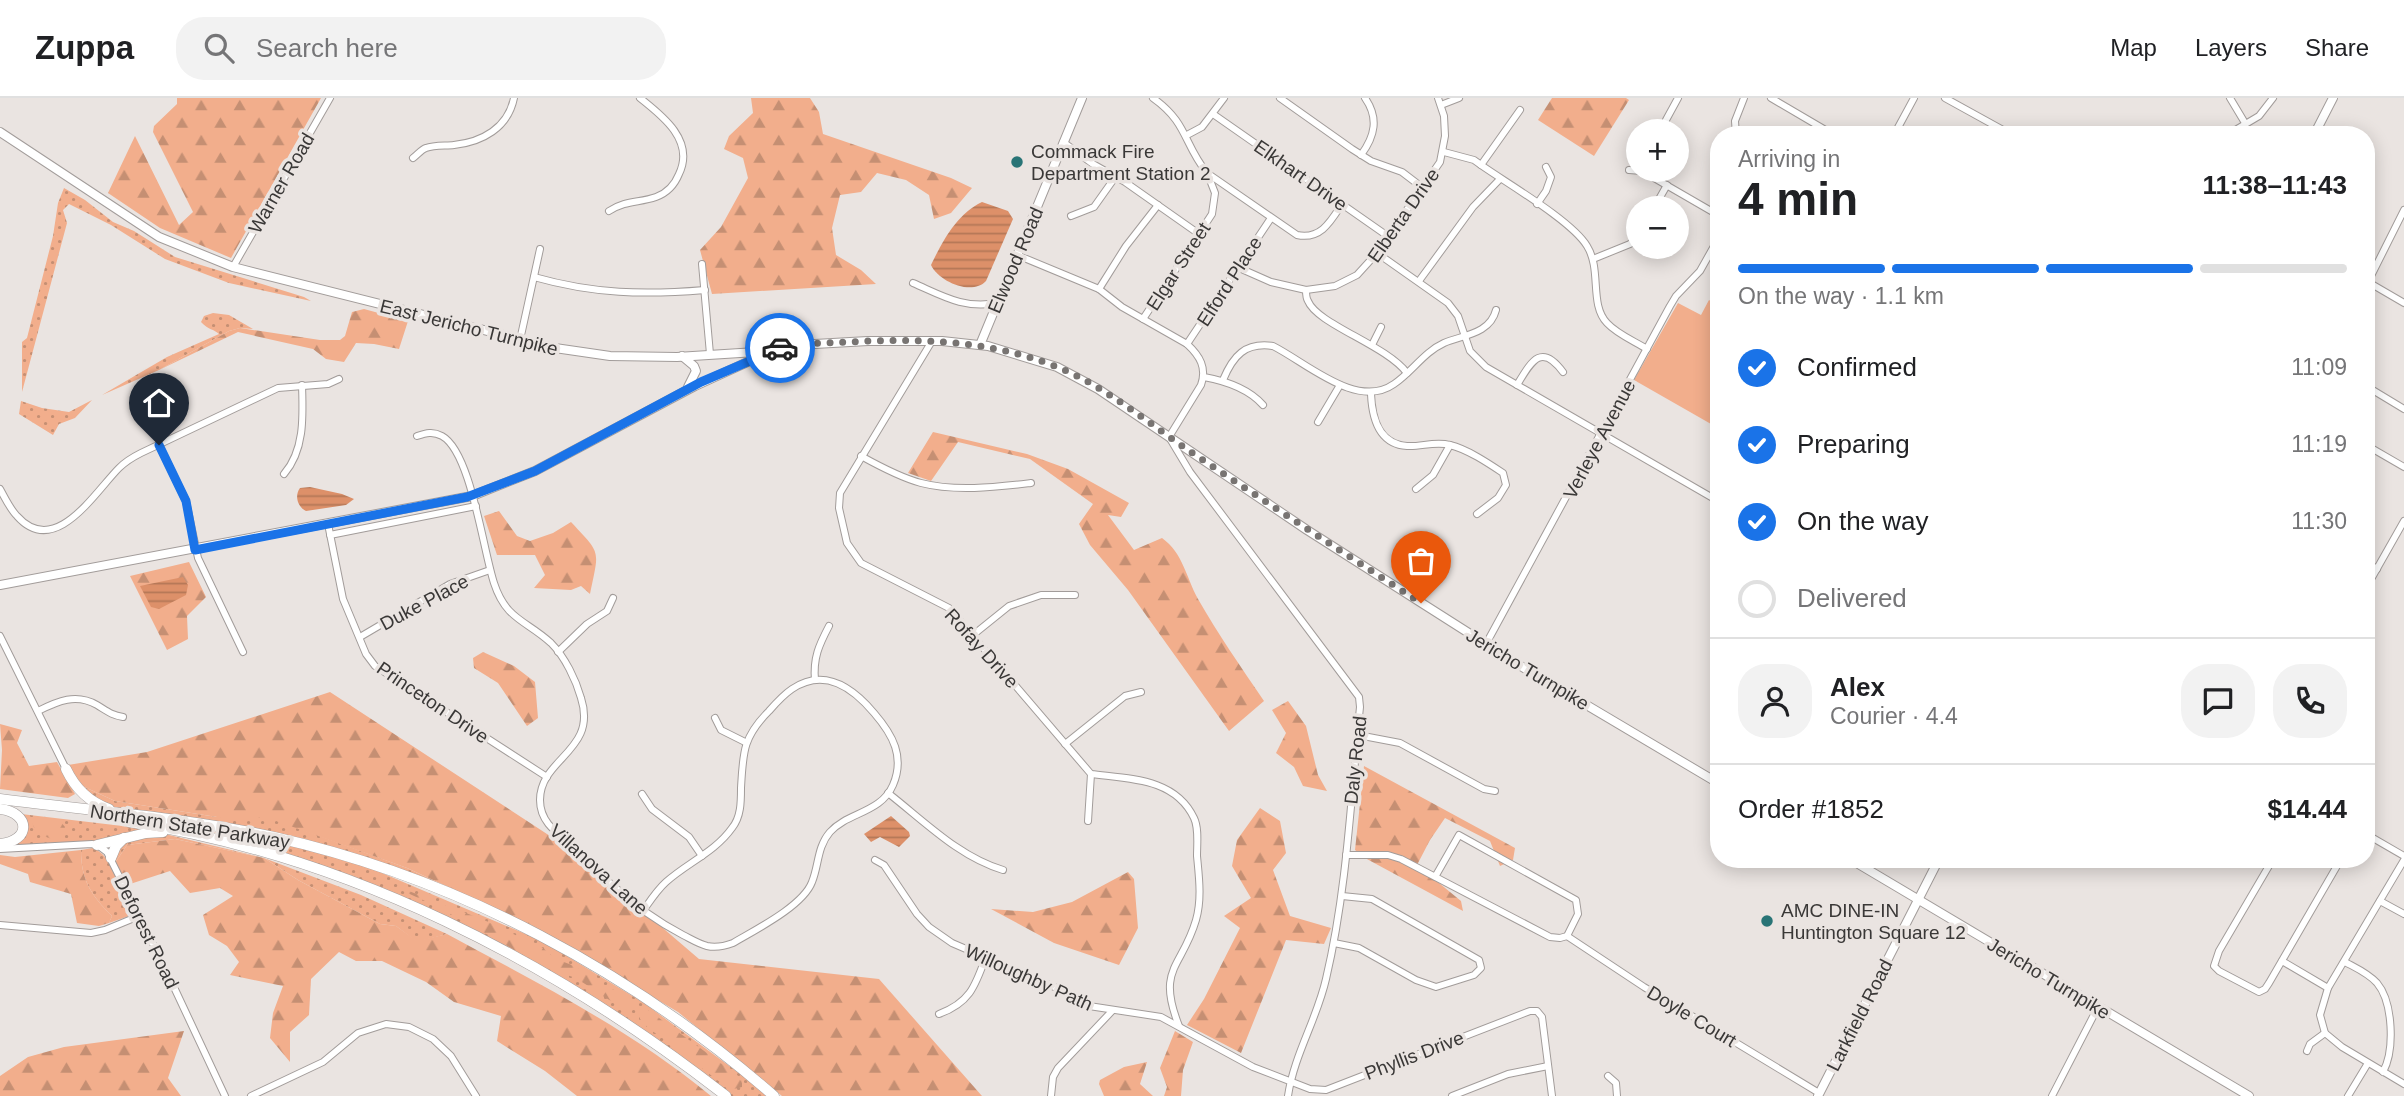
<!DOCTYPE html>
<meta charset="utf-8">
<style>
body{margin:0;font-family:Arial,sans-serif;background:#f2f2f2;color:#202124;height:100vh;display:flex;flex-direction:column;font-size:26px;white-space:nowrap}
*{box-sizing:border-box;margin:0}
p{font-size:23px;color:#757577}
.icon{flex:none;width:38px;height:38px;fill:none;stroke:currentColor;stroke-width:2;stroke-linecap:round;stroke-linejoin:round}
.map{position:relative;flex:1;overflow:hidden}
.drawer{position:absolute;left:1710px;top:28px;width:665px;height:742px;display:flex;flex-direction:column;background:#fff;border-radius:28px;box-shadow:0 4px 18px #0003}
.drawer>*{flex:none}
.controls{position:absolute;left:1626px;top:21px;display:grid;gap:14px}
.controls a{display:grid;place-items:center;width:63px;height:63px;border-radius:50%;background:#fff;box-shadow:0 4px 18px #0003;font-size:35px}
.pin{position:absolute;display:grid;place-items:center;width:60px;height:60px;color:#fff;margin:-72px -30px;border-radius:50% 50% 50% 0;rotate:-45deg;box-shadow:0 0 7px #0007}
.pin .icon{rotate:45deg}
.courier{position:absolute;display:grid;place-items:center;width:70px;height:70px;margin:-35px;border:5px solid #1a73e8;border-radius:50%;background:#fff;color:#222;box-shadow:0 2px 9px #0007}
.headline em{font-style:normal;font-weight:800}
.headline div{display:flex;flex-direction:column-reverse}
.headline{display:flex;align-items:center;justify-content:space-between;height:119px;padding:0 28px}
h1{font-size:46px;font-weight:800;line-height:52px}
.bar{display:grid;grid-template-columns:repeat(4,1fr);gap:10px 7px;align-content:center;height:84px;padding:0 28px}
.bar i{height:9px;border-radius:5px;background:#e0e0e0}
.bar .on{background:#1a73e8}
.bar p{grid-column:span 4}
.line{display:flex;align-items:center;gap:18px;padding:0 28px;border-top:2px solid #e0e0e0}
.line div{flex:1}
.round{display:grid;place-items:center;flex:none;width:74px;height:74px;border-radius:28px;background:#f2f2f2}
ol{padding:0 28px;list-style:none}
li{display:flex;align-items:center;gap:21px;height:77px}
li p{margin-inline-start:auto}
li .icon{padding:7px;border-radius:50%;background:#1a73e8;color:#fff;stroke-width:4}
li:last-child{color:#757577}
li i{width:38px;height:38px;border:4px solid #e0e0e0;border-radius:50%}
header{display:flex;align-items:center;gap:42px;box-sizing:border-box;height:98px;padding:0 35px;background:#fff;border-bottom:2px solid #e0e0e0}
header strong{font-size:33px}
nav{display:flex;gap:38px;margin-inline-start:auto;font-size:24px}
.search{width:490px;height:63px;background:#f2f2f2;display:flex;align-items:center;gap:18px;box-sizing:border-box;padding:0 24px;border-radius:28px;color:#757577;font-size:26px}
.map>svg:first-child{display:block}
</style>
<header>
<strong>Zuppa</strong>
<div class="search"><svg class="icon" aria-label="search" viewBox="0 0 24 24"><circle cx="10" cy="10" r="6"/><path d="M15 15l6 6"/></svg>Search here</div>
<nav><a>Map</a><a>Layers</a><a>Share</a></nav>
</header>
<div class="map">
<svg width="2404" height="998" viewBox="0 0 2404 998">
<defs>
<pattern id="grass-dots" width="8" height="8" patternUnits="userSpaceOnUse" patternTransform="scale(1.75)"><rect width="8" height="8" fill="#f2ae8c"/><path d="M2 2h.1M6 6h.1" fill="none" stroke="#c58f73" stroke-width="1.8" stroke-linecap="round"/></pattern>
<pattern id="forest-firs" width="22" height="20" patternUnits="userSpaceOnUse" patternTransform="scale(1.75)"><rect width="22" height="20" fill="#f2ae8c"/><path d="M5 1l3.5 6h-7zM16 11l3.5 6h-7z" fill="#c58f73"/></pattern>
<pattern id="water-rules" width="6" height="5" patternUnits="userSpaceOnUse" patternTransform="scale(1.75)"><rect width="6" height="5" fill="#dd9069"/><path d="M0 2.5h6" fill="none" stroke="#b47757"/></pattern>
</defs>
<rect width="100%" height="100%" fill="#eae4e1"/>
<!-- grass -->
<g fill="url(#grass-dots)">
<polygon points="64,90 85,102 113,124 134,133 175,159 304,199 311,203 229,185 165,161 111,127 69,106 63,112 67,125 22,294 22,244 27,240 53,138 58,105"/>
<path d="M213,215L229,217L253,231L240,230L229,233L159,272L102,297L167,259L219,236C214,231 208,232 201,224L204,218Z"/>
<polygon points="92,302 75,320 59,326 53,337 19,316 21,303 42,310 69,314"/>
<polygon points="78,686 115,703 217,719 268,719 407,770 454,792 365,759 241,729 106,709"/>
<polygon points="21,716 148,731 88,745 18,748 14,747 21,742"/>
<polygon points="168,727 279,744 368,769 542,843 644,905 751,984 766,998 731,998 630,927 416,807"/>
<polygon points="165,736 264,760 361,797 447,836 417,844 396,828 380,826 298,782 264,760 175,741 127,747 115,765 116,752 126,743"/>
<path d="M93,750C112,757 124,795 132,813L129,818L109,825L112,818C91,797 81,782 81,752Z"/>
</g>
<!-- forest -->
<g fill="url(#forest-firs)">
<polygon points="177,0 321,0 231,160 160,130 108,95 135,38 179,127 193,114 153,34 154,28 177,6"/>
<polygon points="751,0 810,0 819,14 823,36 951,80 972,90 951,115 934,121 929,97 906,82 877,75 861,94 840,97 832,130 836,157 861,172 876,186 712,196 700,152 721,129 748,80 743,60 724,51 729,38 753,15"/>
<polygon points="1552,0 1626,0 1629,2 1594,58 1538,22"/>
<polygon points="364,211 408,223 399,251 374,246 356,245 344,264 326,261 313,251 238,234 159,272 229,233 240,230 320,242 340,242 345,238 352,214"/>
<path d="M933,334L1027,356L1068,371L1129,405L1121,419L1108,417L1134,452L1162,440C1183,455 1186,479 1198,501C1218,536 1241,569 1264,603L1229,633L1128,492L1090,447L1079,426L1093,406L1030,361L958,344L931,383L908,375Z"/>
<path d="M499,413L517,438L530,443L553,435L571,424C602,457 599,451 590,496L581,488L571,492L534,490L545,477L535,457H497L484,418Z"/>
<polygon points="189,464 206,499 187,518 188,541 167,552 130,478"/>
<polygon points="483,554 514,568 535,584 538,620 527,628 498,585 474,570 473,560"/>
<polygon points="330,594 573,753 699,861 879,881 982,998 782,998 678,914 533,828 407,770 268,720 217,719 115,703 78,686 68,667 147,654"/>
<polygon points="1288,603 1306,628 1318,677 1327,693 1303,688 1294,669 1276,655 1286,635 1272,612"/>
<polygon points="0,626 22,632 17,645 29,668 57,664 75,696 68,700 0,691 2,652"/>
<polygon points="1364,668 1515,750 1513,762 1500,768 1490,743 1445,720 1430,742 1417,767 1461,803 1463,813 1365,760 1355,752"/>
<polygon points="1260,710 1280,723 1286,755 1273,772 1290,818 1331,830 1324,846 1286,842 1241,955 1187,927 1204,901 1240,830 1224,818 1251,800 1232,768 1237,742"/>
<polygon points="36,720 60,723 65,729 62,739 54,742 36,735 32,724"/>
<path d="M175,741L264,760L298,782L380,826L396,828L417,843L447,836C538,885 631,932 711,998H577L545,973L497,943L501,918L454,904L426,884L382,863H356L339,854L311,881L309,917L290,934V964L270,940L273,915L283,888L230,877L239,864L227,848L209,837L203,817L233,798L220,790L190,795L170,773L127,787L115,765L127,747Z"/>
<path d="M81,752C81,782 91,797 112,818L109,825L99,828L77,825L71,796L30,784L28,776L0,766V757L15,759Z"/>
<polygon points="1128,774 1134,781 1138,830 1119,867 1054,845 991,811 1033,814 1072,804"/>
<path d="M401,790L484,822L543,850L556,861L577,869L607,890L621,893L636,905L630,910C603,904 591,885 567,877L563,879L436,808L401,792Z"/>
<polygon points="644,909 737,977 742,982 742,989 730,992 694,964 678,948 650,932 640,921 639,914"/>
<polygon points="184,933 168,980 181,998 0,998 0,978 28,959 64,949"/>
<polygon points="1175,933 1193,944 1183,972 1181,998 1164,998 1167,989 1160,970"/>
<polygon points="1147,964 1140,986 1153,998 1104,998 1099,986 1100,982 1124,969"/>
</g>
<!-- park -->
<polygon fill="#f2ae8c" points="1709,202 1718,208 1718,330 1634,282 1678,205 1701,217"/>
<!-- water -->
<g fill="url(#water-rules)">
<path d="M982,104L1008,113L1013,121L986,183C972,198 939,184 931,167C943,142 957,116 982,104Z"/>
<path d="M310,389L342,396L354,401L346,407L306,413C298,409 294,398 300,390Z"/>
<polygon points="183,479 188,487 186,497 159,511 151,509 140,488"/>
<polygon points="891,718 909,734 910,738 899,749 880,739 871,744 864,736"/>
</g>
<g fill="none" stroke-linecap="round" stroke-linejoin="round">
<!-- minor casing -->
<g stroke="#a29c9a" stroke-width="8">
<g id="minor">
<path d="M1153,0C1188,25 1183,45 1207,75L1297,137C1321,142 1331,123 1342,106"/>
<polyline points="1280,0 1352,51 1371,63 1402,74 1423,90"/>
<polyline points="1771,0 1834,37"/>
<polyline points="1945,0 2012,37"/>
<polyline points="2230,0 2245,25"/>
<polyline points="1441,7 1459,0"/>
<polyline points="1213,16 1389,139"/>
<polyline points="1666,22 1678,0"/>
<polyline points="1187,37 1202,29 1224,0"/>
<polyline points="1736,37 1735,23 1744,0"/>
<polyline points="1894,37 1914,0"/>
<polyline points="2227,37 2259,18 2273,0"/>
<polyline points="1063,44 1093,66 1125,84 1199,136"/>
<path d="M1444,54L1474,62L1481,67C1508,86 1572,123 1587,148C1602,172 1589,206 1607,225C1617,236 1634,243 1647,251"/>
<path d="M1361,57C1375,38 1379,20 1365,0"/>
<path d="M413,60C417,57 422,51 426,50C434,47 446,48 454,47C482,44 508,30 514,0"/>
<polyline points="1481,67 1520,12"/>
<polyline points="1629,72 1642,73 1718,117"/>
<polyline points="1537,106 1546,93 1551,79 1546,69"/>
<polyline points="1654,110 1667,87"/>
<path d="M609,113C626,102 639,105 656,99C667,95 675,86 679,76C695,43 663,18 640,0"/>
<polyline points="1071,118 1094,109 1116,78"/>
<polyline points="1377,155 1448,205 1458,218 1470,253 1486,269 1718,403"/>
<path d="M1017,157L1099,191L1122,209L1187,246C1200,258 1207,270 1201,287L1169,339L1190,374L1359,599L1360,609C1351,699 1347,792 1326,881C1317,921 1294,957 1288,998"/>
<polyline points="1593,161 1630,146 1638,137"/>
<polyline points="702,166 710,256"/>
<polyline points="233,169 330,0"/>
<polyline points="1237,169 1271,184 1306,192 1335,188 1357,177 1377,155 1440,64 1445,38 1444,18 1438,0"/>
<path d="M534,179C594,196 644,197 705,192"/>
<polyline points="1419,183 1473,109 1500,81"/>
<polyline points="2368,184 2404,205"/>
<path d="M913,185C943,198 963,211 997,205"/>
<polyline points="2366,188 2404,112"/>
<polyline points="1099,191 1126,148 1158,107"/>
<path d="M1306,192C1306,196 1306,200 1308,203C1317,226 1386,247 1407,275"/>
<polyline points="1143,221 1212,116 1215,95 1208,77"/>
<polyline points="520,242 540,151"/>
<path d="M932,243L840,395L839,410L847,445L861,465L949,510L1091,676C1130,681 1175,680 1194,720C1199,730 1197,747 1197,758C1199,779 1202,801 1196,822C1182,870 1156,870 1179,928"/>
<polyline points="1187,246 1271,120"/>
<polyline points="1372,247 1381,229"/>
<path d="M1204,279C1226,283 1248,290 1263,307"/>
<path d="M1223,282C1233,258 1245,244 1273,248C1307,265 1357,312 1394,286C1412,274 1424,254 1444,245C1463,237 1490,236 1496,212"/>
<path d="M1517,287C1531,264 1541,244 1563,274"/>
<polyline points="2366,288 2404,311"/>
<path d="M1371,296C1372,319 1378,346 1407,348C1421,349 1435,343 1450,347C1467,351 1488,365 1503,375L1506,387L1498,400L1477,416"/>
<polyline points="1318,324 1340,287"/>
<path d="M417,338C426,335 433,333 442,338C471,354 483,452 494,485C506,522 526,522 551,545C565,559 576,582 581,600C598,653 540,660 540,702C540,727 561,737 577,751C589,761 599,774 610,785C633,806 656,823 683,837C691,841 699,846 707,848C716,850 725,848 733,845C755,832 803,808 812,784C819,767 817,749 830,734C848,714 881,715 893,687C905,659 893,637 874,615C853,590 825,569 792,591C783,597 776,605 769,613C743,639 743,654 741,690C741,704 741,719 732,730C715,754 687,765 666,784C657,792 650,803 643,813"/>
<polyline points="159,347 186,403 198,460 243,554"/>
<polyline points="2366,347 2404,369"/>
<path d="M861,358C879,368 902,380 921,385C956,394 996,389 1031,385"/>
<path d="M284,376C305,352 303,317 302,287"/>
<path d="M0,391C5,400 10,411 17,418C55,461 95,394 119,370C125,364 133,359 141,355L278,290L328,286L339,281"/>
<polyline points="1416,391 1433,377 1450,347"/>
<polyline points="328,426 343,501 366,556 375,568 547,679"/>
<polyline points="330,437 476,408"/>
<polyline points="2366,464 2377,471"/>
<polyline points="2366,490 2404,423"/>
<polyline points="973,537 1009,508 1041,497 1075,497"/>
<polyline points="0,538 66,671"/>
<polyline points="360,539 450,486 490,472"/>
<polyline points="1486,546 1670,208 1676,198 1700,173 1718,141"/>
<polyline points="558,554 587,526 607,513 613,500"/>
<path d="M815,582C813,560 819,547 829,528"/>
<path d="M38,613C58,603 76,595 97,607C107,613 111,617 123,619"/>
<polyline points="715,620 721,632 745,644"/>
<polyline points="1358,637 1400,645 1484,691 1495,693"/>
<polyline points="1065,646 1125,598 1141,594"/>
<path d="M888,695C924,723 959,759 1003,772"/>
<polyline points="642,696 652,711 689,739 702,758"/>
<polyline points="1088,723 1091,676"/>
<polyline points="2366,736 2404,758"/>
<polyline points="0,751 92,746 99,748 107,754 165,870 225,998"/>
<polyline points="1346,757 1388,757 1401,761 1550,839 1560,840 1567,838 1578,816 1576,802 1459,737 1435,779"/>
<polyline points="2273,761 2219,853 2214,868 2219,873 2259,894 2265,891 2269,885 2341,761"/>
<polyline points="875,762 884,767 917,816 929,829 952,845 1066,894 1089,908 1161,919 1253,969 1310,991 1326,992 1530,913 1537,913 1542,919 1552,998"/>
<polyline points="2404,762 2328,890 2320,917 2325,935 2342,949 2404,986"/>
<polyline points="2199,763 2201,761"/>
<polyline points="2380,803 2404,816"/>
<polyline points="0,827 91,835 105,832 139,818"/>
<polyline points="1567,838 1644,889 1819,995"/>
<polyline points="1334,845 1359,850 1416,882 1436,889 1474,877 1481,870 1479,862 1472,858 1372,801 1342,798"/>
<polyline points="2282,863 2328,890"/>
<path d="M2345,864C2356,870 2368,875 2377,885C2393,904 2395,952 2383,974"/>
<path d="M939,916C969,905 975,889 985,861"/>
<polyline points="2307,953 2310,946 2325,935"/>
<polyline points="1608,978 1616,985 1617,998"/>
<polyline points="251,998 323,964 358,935 386,926 409,929 433,941 451,958 476,998"/>
<polyline points="1051,998 1053,979 1058,970 1112,913"/>
<polyline points="1452,998 1508,976 1548,968"/>
<polyline points="2052,998 2098,909"/>
<polyline points="2348,998 2368,965"/>
</g>
</g>
<!-- major casing -->
<g stroke="#a29c9a" stroke-width="10">
<g id="major">
<polyline points="0,34 159,139 233,169 555,250 610,258 677,259 771,253 797,247 868,243 942,243 988,248 1057,269 1098,291 1307,432 1519,567 1718,685"/>
<polyline points="2314,37 2333,0"/>
<polyline points="980,247 1082,0"/>
<polyline points="682,258 694,268 696,273 688,289"/>
<polyline points="0,487 472,398 535,373 695,288 765,256"/>
<polyline points="1850,761 2249,998"/>
<polyline points="1818,998 1939,761"/>
</g>
</g>
<!-- highway casing -->
<g stroke="#a29c9a" stroke-width="11">
<g id="highway">
<path d="M66,671C75,690 89,704 109,711"/>
<path d="M0,701C91,713 184,719 274,739C458,780 632,874 774,998"/>
<path d="M0,711C31,715 31,743 0,746"/>
<path d="M129,724C348,757 553,863 726,998"/>
<polyline points="97,747 146,735 163,734"/>
<polyline points="111,760 116,748 124,740"/>
</g>
</g>
<!-- minor -->
<use href="#minor" stroke="#fff" stroke-width="6"/>
<!-- major -->
<use href="#major" stroke="#fff" stroke-width="8"/>
<!-- highway -->
<use href="#highway" stroke="#fff" stroke-width="10"/>
</g>
<g fill="none" stroke-linecap="round" stroke-linejoin="round">
<!-- done -->
<path stroke="#787472" stroke-width="7" stroke-dasharray="0 12.6" d="M780,250C803,245 826,245 849,244C920,240 990,242 1057,269C1105,288 1148,325 1191,354C1267,405 1344,455 1421,505"/>
<!-- route -->
<polyline stroke="#1a73e8" stroke-width="9" points="159,347 186,403 195,452 467,399 535,373 701,284 780,250"/>
</g>
<!-- markers -->
<g fill="#297476" stroke="#eae4e1" stroke-width="2.5">
<circle cx="1017" cy="64" r="7"/>
<circle cx="1767" cy="823" r="7"/>
</g>
<g text-anchor="middle" stroke-width="7" stroke-linejoin="round" paint-order="stroke">
<!-- poi labels -->
<g font-size="19" fill="#3a3837" stroke="#eae4e1" text-anchor="start">
<text x="1031" y="60">Commack Fire<tspan x="1031" dy="22">Department Station 2</tspan></text>
<text x="1781" y="819">AMC DINE-IN<tspan x="1781" dy="22">Huntington Square 12</tspan></text>
</g>
<!-- street labels -->
<g font-size="19" fill="#3a3837" stroke="#eae4e1">
<text transform="translate(1301 77) rotate(35)" y="7">Elkhart Drive</text>
<text transform="translate(281 85) rotate(-60)" y="7">Warner Road</text>
<text transform="translate(1403 117) rotate(-55)" y="7">Elberta Drive</text>
<text transform="translate(1015 162) rotate(-67)" y="7">Elwood Road</text>
<text transform="translate(1178 168) rotate(-57)" y="7">Elgar Street</text>
<text transform="translate(1229 183) rotate(-57)" y="7">Elford Place</text>
<text transform="translate(469 229) rotate(14)" y="7">East Jericho Turnpike</text>
<text transform="translate(1599 341) rotate(-62)" y="7">Verleye Avenue</text>
<text transform="translate(424 504) rotate(-28)" y="7">Duke Place</text>
<text transform="translate(982 550) rotate(48)" y="7">Rofay Drive</text>
<text transform="translate(1528 571) rotate(31)" y="7">Jericho Turnpike</text>
<text transform="translate(433 604) rotate(34)" y="7">Princeton Drive</text>
<text transform="translate(1355 662) rotate(-84)" y="7">Daly Road</text>
<text transform="translate(190 728) rotate(9)" y="7">Northern State Parkway</text>
<text transform="translate(599 771) rotate(42)" y="7">Villanova Lane</text>
<text transform="translate(147 834) rotate(64)" y="7">Deforest Road</text>
<text transform="translate(1029 879) rotate(24)" y="7">Willoughby Path</text>
<text transform="translate(2049 880) rotate(31)" y="7">Jericho Turnpike</text>
<text transform="translate(1859 917) rotate(-63)" y="7">Larkfield Road</text>
<text transform="translate(1692 918) rotate(31)" y="7">Doyle Court</text>
<text transform="translate(1414 957) rotate(-21)" y="7">Phyllis Drive</text>
</g>
</g>
</svg>
<div class="controls">
<a>+</a>
<a>−</a>
</div>
<div class="pin" style="left:1421px;top:505px;background:#ea580c"><svg class="icon" aria-label="bag" viewBox="0 0 24 24"><path d="M5 8h14l-1 12H6zM9 8a3 3 0 0 1 6 0"/></svg></div>
<div class="pin" style="left:159px;top:347px;background:#1f2937"><svg class="icon" aria-label="home" viewBox="0 0 24 24"><path d="M3 11l9-7 9 7M6 9v11h12V9"/></svg></div>
<div class="courier" style="left:780px;top:250px"><svg class="icon" aria-label="car" viewBox="0 0 24 24"><path d="M5 17H2v-5l4-1 3-4h7l3 4 3 1v5h-3M9 17h6M6 11h13"/><circle cx="7" cy="17" r="2"/><circle cx="17" cy="17" r="2"/></svg></div>
<section class="drawer">
<div class="headline"><div><h1>4 min</h1><p>Arriving in</p></div><em>11:38–11:43</em></div>
<div class="bar"><i class="on"></i><i class="on"></i><i class="on"></i><i></i><p>On the way · 1.1 km</p></div>
<ol>
<li><svg class="icon" aria-label="check" viewBox="0 0 24 24"><path d="M5 12l5 5 9-10"/></svg>Confirmed<p>11:09</p></li>
<li><svg class="icon" aria-label="check" viewBox="0 0 24 24"><path d="M5 12l5 5 9-10"/></svg>Preparing<p>11:19</p></li>
<li><svg class="icon" aria-label="check" viewBox="0 0 24 24"><path d="M5 12l5 5 9-10"/></svg>On the way<p>11:30</p></li>
<li><i></i>Delivered</li>
</ol>
<div class="line" style="height:126px"><a class="round"><svg class="icon" aria-label="person" viewBox="0 0 24 24"><circle cx="12" cy="8" r="4"/><path d="M4 21q1-7 8-7t8 7"/></svg></a><div><b>Alex</b><p>Courier · 4.4</p></div><a class="round"><svg class="icon" aria-label="chat" viewBox="0 0 24 24"><path d="M4 5h16v11H9l-5 4z"/></svg></a><a class="round"><svg class="icon" aria-label="phone" viewBox="0 0 24 24"><path d="M5 4h4l2 5-3 2q2 4 5 5l2-3 5 2v4C11 20 4 13 5 4z"/></svg></a></div>
<div class="line" style="height:91px"><div>Order #1852</div><b>$14.44</b></div>
</section>
</div>
